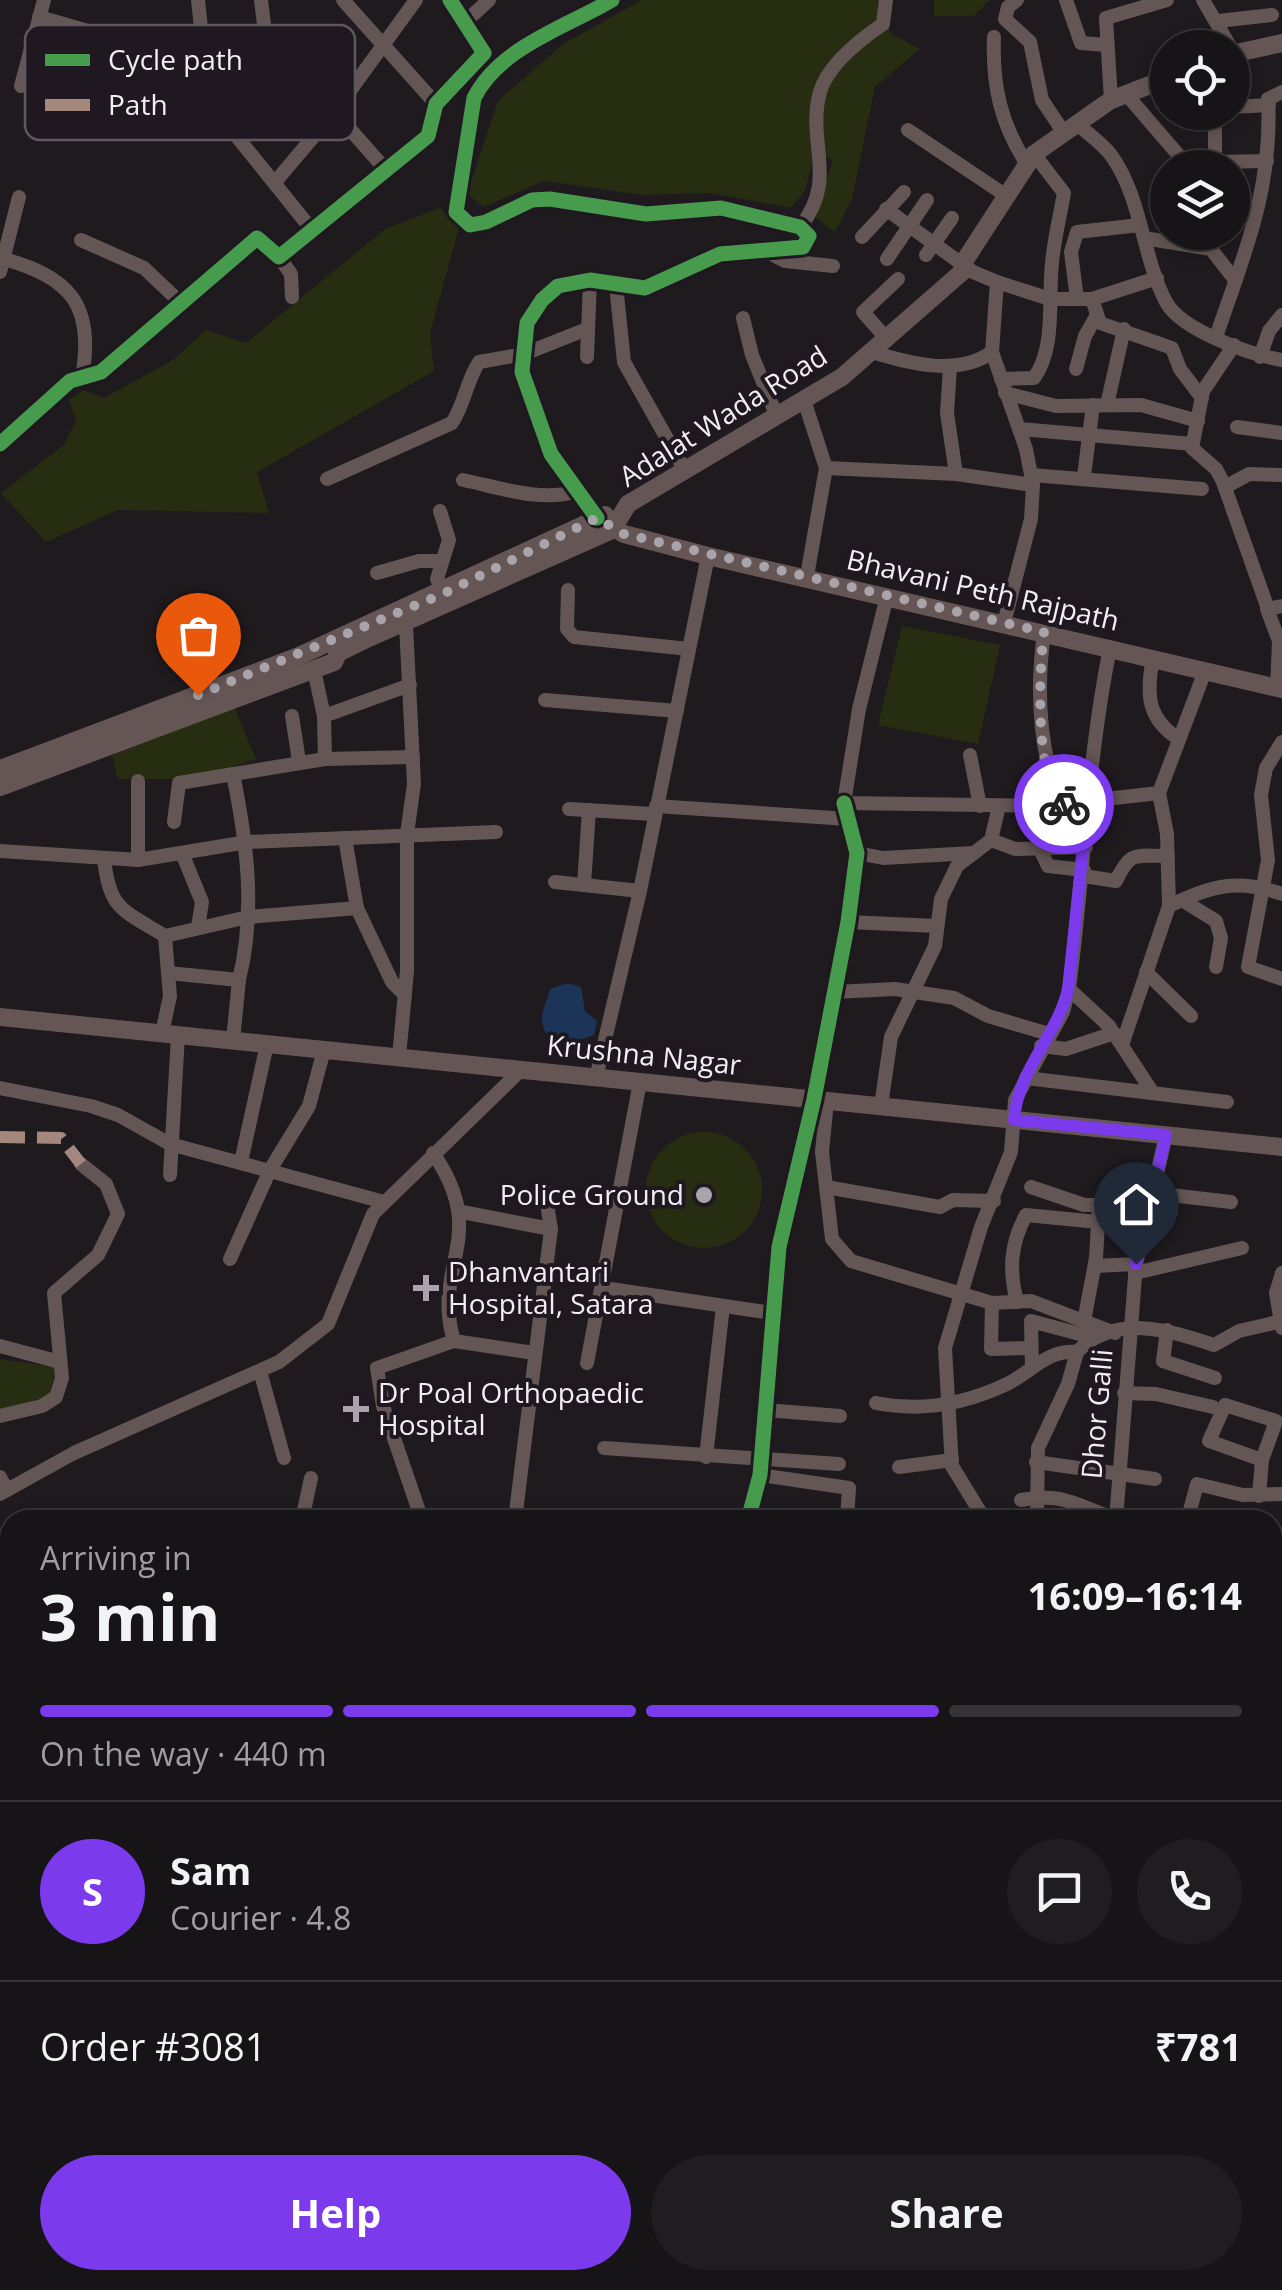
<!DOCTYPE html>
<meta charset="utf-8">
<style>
body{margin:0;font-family:"Open Sans",sans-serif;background:#1f1d1f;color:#f1f3f6;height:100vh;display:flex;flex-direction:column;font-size:38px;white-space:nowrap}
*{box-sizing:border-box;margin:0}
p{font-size:32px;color:#9e9ea1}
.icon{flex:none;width:55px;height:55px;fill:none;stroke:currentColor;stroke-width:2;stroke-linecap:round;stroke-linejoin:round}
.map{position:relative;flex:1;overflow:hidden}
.panel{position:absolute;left:0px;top:1510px;width:1282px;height:780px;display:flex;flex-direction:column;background:#161416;border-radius:30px 30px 0 0;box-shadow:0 5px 15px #0003,0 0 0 2px #353335}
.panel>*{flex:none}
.controls{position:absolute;left:1150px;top:30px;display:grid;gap:20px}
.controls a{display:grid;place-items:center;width:100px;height:100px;border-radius:50%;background:#161416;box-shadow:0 5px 15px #0003,0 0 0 2px #353335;font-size:50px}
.pin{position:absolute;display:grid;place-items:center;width:85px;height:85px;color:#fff;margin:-102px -42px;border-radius:50% 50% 50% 0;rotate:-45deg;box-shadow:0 0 10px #0007}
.pin .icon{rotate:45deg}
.courier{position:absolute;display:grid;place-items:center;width:100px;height:100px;margin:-50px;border:8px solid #7c3aed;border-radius:50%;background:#fff;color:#222;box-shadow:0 2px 12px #0007}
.headline em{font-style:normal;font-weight:700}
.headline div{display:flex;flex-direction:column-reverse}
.headline{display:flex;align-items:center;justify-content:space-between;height:170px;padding:0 40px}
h1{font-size:65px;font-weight:700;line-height:75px}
.bar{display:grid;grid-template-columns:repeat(4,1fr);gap:15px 10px;align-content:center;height:120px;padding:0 40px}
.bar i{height:12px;border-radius:8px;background:#353335}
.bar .selected{background:#7c3aed}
.bar p{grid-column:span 4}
.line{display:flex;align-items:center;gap:25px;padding:0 40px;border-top:2px solid #353335}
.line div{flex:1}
.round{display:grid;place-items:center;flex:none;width:105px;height:105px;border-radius:52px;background:#1f1d1f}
.primary-button{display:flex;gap:20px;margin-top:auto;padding:20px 40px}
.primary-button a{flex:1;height:115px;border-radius:60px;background:#7c3aed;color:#fff;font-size:40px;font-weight:700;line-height:115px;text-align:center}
.primary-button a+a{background:#1f1d1f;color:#f1f3f6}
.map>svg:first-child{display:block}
</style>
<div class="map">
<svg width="1282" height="2290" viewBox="0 0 1282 2290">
<rect width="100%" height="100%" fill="#1e1a1e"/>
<!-- green -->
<g fill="#272d11">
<polygon points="642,0 879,0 891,34 920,49 875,87 852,199 835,232 813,216 833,160 815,152 805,191 791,208 710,193 644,195 543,181 484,207 467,194 498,101 563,44"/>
<polygon points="934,0 990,0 974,16 934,16"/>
<polygon points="440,208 459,228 430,333 434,371 257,472 269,513 118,510 46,542 1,493 64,445 76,421 69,400 83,390 104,398 173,360 206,330 246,343 385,229"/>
<polygon points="902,626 1000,645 978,744 878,725"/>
<polygon points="234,707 256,759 196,779 118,779 112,755"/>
<circle cx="704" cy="1190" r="58"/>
<polygon points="0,1359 57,1367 48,1397 0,1410"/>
</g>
<!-- water -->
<path fill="#1c3458" d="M568,983L581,987L585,1011L597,1021L594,1035C576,1042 544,1048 542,1020C541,1011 548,999 550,989Z"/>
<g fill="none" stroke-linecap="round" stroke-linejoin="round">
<!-- stream -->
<g stroke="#1c3458" stroke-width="2.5">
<polyline points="1272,1544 1282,1543"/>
<polyline points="358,2290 374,2280"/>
</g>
<!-- minor -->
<g stroke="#645654" stroke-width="14">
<polyline points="198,0 209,102 312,230"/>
<polyline points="261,0 265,33 386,170"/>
<polyline points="343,0 436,104"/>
<polyline points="1017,0 1008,7 1005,19 1030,42 1042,100 1062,130"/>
<polyline points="1066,0 1081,43 1106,45"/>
<polyline points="1203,0 1231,48"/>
<polyline points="39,17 102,35"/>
<polyline points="1218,21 1272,15"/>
<polyline points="464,23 489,0"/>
<path d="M994,37C992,86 1001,125 1028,166"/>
<polyline points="100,53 202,35"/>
<polyline points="21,86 44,0"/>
<polyline points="1126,94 1181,158"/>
<polyline points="1111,100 1106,18 1167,0"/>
<polyline points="1232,107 1269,105"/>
<polyline points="1215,112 1215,162 1267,161"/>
<polyline points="88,115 208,97"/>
<path d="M1076,123C1087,133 1102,143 1111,155C1142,198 1142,256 1166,302C1181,330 1251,355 1282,360"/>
<polyline points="908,130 1005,195"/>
<polyline points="276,181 336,110 416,0"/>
<polyline points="886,209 973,272 997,282 992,352 1026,449 1033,485 1031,519 1004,623"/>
<path d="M800,227C839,179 806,142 820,92C828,64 861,39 883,24L886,0"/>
<polyline points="862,237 904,192"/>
<polyline points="1144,238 1211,249 1235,280"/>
<polyline points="81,240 144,268 181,303"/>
<polyline points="766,251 785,261 833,266"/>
<polyline points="926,255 952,218"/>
<polyline points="279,257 291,274 292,297"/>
<path d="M0,258C70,276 95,305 82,377"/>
<polyline points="887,259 927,200"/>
<polyline points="0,272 19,197"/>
<polyline points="997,282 1050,299 1092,299 1157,278"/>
<polyline points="616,285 624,362 684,469"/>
<polyline points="1077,299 1071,252 1077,232 1140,225"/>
<polyline points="1092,299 1100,323 1172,348 1180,369 1202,398"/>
<polyline points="743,318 752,355 777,417"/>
<path d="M1216,337C1244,255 1273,188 1268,99L1282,92"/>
<polyline points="887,339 863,312 898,279"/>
<polyline points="1234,345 1203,391 1192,448 1216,469 1223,482 1268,609"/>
<path d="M869,351C907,363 958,377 992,352"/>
<polyline points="587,357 590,280"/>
<polyline points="1260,357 1269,331 1282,315"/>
<polyline points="950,367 947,413 956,474"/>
<polyline points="1076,369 1085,336 1097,315"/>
<path d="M1001,379L1034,378C1056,348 1048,299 1052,263C1054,240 1060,216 1064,193L1034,154"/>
<polyline points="1005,393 1056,406 1141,405 1198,421"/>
<polyline points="804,400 826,468 807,576"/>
<polyline points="1107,405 1124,329"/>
<polyline points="1237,427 1282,433"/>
<polyline points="1020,429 1193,444"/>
<polyline points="0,444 70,381 101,372 257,238 279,257 428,136 436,104 484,53 450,0"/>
<polyline points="826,468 956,474 1033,485"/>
<polyline points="1032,475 1202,489"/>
<polyline points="1084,476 1093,405"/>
<path d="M327,479L452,423C465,403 466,382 479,362L524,354L587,329"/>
<path d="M463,480C498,487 539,502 574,492"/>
<polyline points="1225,487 1249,474 1282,475"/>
<polyline points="440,511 449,540 437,579 443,594"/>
<path d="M597,518L551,454L522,372L527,323L542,300L558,286L590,280L645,288L720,254L803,247L809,236L800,227L721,208L646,214L550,199L532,200L486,222L470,225L456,212L474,98C500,47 566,27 612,0"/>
<polyline points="377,573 419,561 442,561"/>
<polyline points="568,590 567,629 574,637 689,649"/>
<polyline points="887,596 859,709 844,803 1043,806 1159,793 1205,671"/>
<path d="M1044,633C1036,691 1039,749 1060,804"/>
<path d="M1110,648C1087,761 1084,876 1069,989L1109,1026L1151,1090"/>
<path d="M1153,658C1146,694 1147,719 1179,739"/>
<polyline points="314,670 324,716 325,759 413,757"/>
<polyline points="1277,688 1279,641 1267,609 1282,606"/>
<polyline points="545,700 677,711"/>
<polyline points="292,716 299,761"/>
<polyline points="324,716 410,685"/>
<polyline points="1282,742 1266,768 1261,795 1268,860 1248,967 1282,979"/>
<polyline points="970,755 980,806"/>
<path d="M233,774C247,843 256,911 239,980"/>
<polyline points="1159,793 1167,834 1169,906"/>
<polyline points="656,806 848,819"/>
<polyline points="569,809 653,814"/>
<polyline points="174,822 179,783 325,759"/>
<polyline points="991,840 1015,849 1086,847"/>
<polyline points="1055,846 1064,804"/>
<polyline points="1039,847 1048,866 1084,870"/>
<polyline points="0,851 138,860 247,842 496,832"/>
<polyline points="182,853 202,902 198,927"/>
<polyline points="857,853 883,858 973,853"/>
<path d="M104,858C109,910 123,910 165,936L248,917L357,908L345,838"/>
<polyline points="138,860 138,781"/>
<path d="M1084,876L1116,881C1131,850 1135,856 1168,856"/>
<polyline points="555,882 640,891 708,556"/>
<polyline points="584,885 589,810"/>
<polyline points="1182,900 1216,921 1221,938 1216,967"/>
<polyline points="357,908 392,982 405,995"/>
<polyline points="848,922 937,926"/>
<polyline points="165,936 168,973 239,980 233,1040"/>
<polyline points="1146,972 1191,1016"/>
<polyline points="834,992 895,989 954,998 988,1016 1049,1034"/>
<polyline points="162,1033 170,996 168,973"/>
<path d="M1122,1045L1169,906C1210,886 1237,878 1282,894"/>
<polyline points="1041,1046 1066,1049 1114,1033"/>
<polyline points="399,1057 407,971 407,834 414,784 406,625"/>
<polyline points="596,1078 640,891"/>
<polyline points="1026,1078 1227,1102"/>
<polyline points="0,1088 91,1106 118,1115 170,1144 384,1202"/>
<polyline points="827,1101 822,1152 832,1239 851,1261 992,1303 1031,1301 1115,1333"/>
<polyline points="881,1106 891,1037 935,946 941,899 957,866 991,840 999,806"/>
<path d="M433,1153C491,1237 431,1265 454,1341L534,1353"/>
<polyline points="241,1162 267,1044"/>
<polyline points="170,1175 178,1035"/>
<polyline points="826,1187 940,1207 953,1200 994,1201"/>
<polyline points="1031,1187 1084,1205 1099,1205"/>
<polyline points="1153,1193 1231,1202"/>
<polyline points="462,1212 551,1229"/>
<polyline points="230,1259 270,1170 309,1106 324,1050"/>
<polyline points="1095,1266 1136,1264"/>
<polyline points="1135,1273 1242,1248"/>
<polyline points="604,1288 772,1313"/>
<path d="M1017,1302C1009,1271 1010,1244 1026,1215L1098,1222"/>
<polyline points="992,1303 991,1349 1030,1348"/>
<polyline points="1084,1321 1096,1258 1099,1205 1150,1209"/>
<polyline points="1282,1328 1276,1293 1282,1273"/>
<polyline points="1167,1330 1163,1361 1215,1378"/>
<polyline points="0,1346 60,1362"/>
<path d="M1077,1352C1115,1313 1168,1330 1214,1345L1239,1331L1282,1321"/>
<polyline points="587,1363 640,1082"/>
<polyline points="1032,1367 1031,1321 1091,1337"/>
<polyline points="260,1371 284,1458"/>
<polyline points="1124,1393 1156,1394 1213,1407"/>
<path d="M876,1403C921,1412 965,1404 1007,1384C1033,1371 1046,1350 1077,1352L1068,1384L1038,1448L1037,1520"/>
<polyline points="765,1410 840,1416"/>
<polyline points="0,1416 42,1406 56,1397 62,1378 54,1293 98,1255 118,1214 106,1184 81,1164"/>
<polyline points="604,1448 839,1464"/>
<polyline points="706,1457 723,1306"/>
<polyline points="1036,1462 1155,1479"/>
<polyline points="899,1467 952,1460"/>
<polyline points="760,1475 849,1488 847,1520"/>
<polyline points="0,1477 7,1490"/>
<polyline points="0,1494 74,1453 279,1362 328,1324 373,1214 521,1070"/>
<polyline points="1259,1496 1262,1460 1209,1441 1225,1405 1276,1421 1262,1460"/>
<path d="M1021,1500C1065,1492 1076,1506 1116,1519"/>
<polyline points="302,1520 311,1478"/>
<polyline points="422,1520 383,1406 377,1368 454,1341"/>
<polyline points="515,1520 551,1229 545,1192"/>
<polyline points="748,1520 760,1475 779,1247 814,1099 848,922 857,853 844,803"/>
<polyline points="985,1520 952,1466 945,1348 981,1227 1011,1152 1015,1100 1063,1012 1069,989"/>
<polyline points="1116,1520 1136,1264 1166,1135"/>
<polyline points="1192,1520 1188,1518 1197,1484 1243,1495 1282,1494"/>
<polyline points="1272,1535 1282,1534"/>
<polyline points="0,1688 10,1692"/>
<polyline points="0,1755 10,1758"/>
<polyline points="1272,1856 1282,1859"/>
<polyline points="1272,2014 1282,2011"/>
<polyline points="1272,2272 1282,2258"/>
<polyline points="116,2290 119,2280"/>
<polyline points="994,2290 997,2280"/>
<polyline points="1260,2290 1267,2280"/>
</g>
<!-- major -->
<g stroke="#655655" stroke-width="18">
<polyline points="1232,54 1282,43"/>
<polyline points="597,518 624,534 708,556 1282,689"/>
<polyline points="0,769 299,656 605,515"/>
<polyline points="0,787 334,662 338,653 371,637 612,530 628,504 842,377 962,272 963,263 1034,154 1111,100 1168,78"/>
<polyline points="0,1017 1282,1147"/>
<polyline points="0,1637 10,1638"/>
<polyline points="1272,1696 1282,1695"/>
</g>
<!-- quiet -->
<polyline stroke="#a5887d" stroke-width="12" stroke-dasharray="25 12" stroke-linecap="butt" points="0,1137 61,1138 81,1164"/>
<!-- cycleway casing -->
<g stroke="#1f1820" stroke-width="21">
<g id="cycleway">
<polyline points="0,444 70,381 101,372 257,238 279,257 428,136 436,104 484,53 450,0"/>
<path d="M597,518L551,454L522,372L527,323L542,300L558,286L590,280L645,288L720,254L803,247L809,236L800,227L721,208L646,214L550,199L532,200L486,222L470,225L456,212L474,98C500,47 566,27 612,0"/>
<polyline points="748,1520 760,1475 779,1247 814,1099 848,922 857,853 844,803"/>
</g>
</g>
<!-- cycleway -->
<use href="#cycleway" stroke="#469c4c" stroke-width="15"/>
</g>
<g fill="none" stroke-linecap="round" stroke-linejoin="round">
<!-- done -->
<path stroke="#a8a4a9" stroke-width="10" stroke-dasharray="0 18" d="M198,695L443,594L597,518L624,534L1044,632C1039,669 1034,782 1064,804"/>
<!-- route -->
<path stroke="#7c3aed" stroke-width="12" d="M1064,804L1088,801L1068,990C1057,1035 1017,1071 1014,1120L1166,1135L1136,1264"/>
</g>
<!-- markers -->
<g fill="#a8a4a9" stroke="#1f1820" stroke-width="4">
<circle cx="704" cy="1195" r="10"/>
<path d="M421 1273h10v10h10v10h-10v10h-10v-10h-10v-10h10z"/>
<path d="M351 1394h10v10h10v10h-10v10h-10v-10h-10v-10h10z"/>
</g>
<g text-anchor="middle" stroke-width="8" stroke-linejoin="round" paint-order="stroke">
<!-- street labels -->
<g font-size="28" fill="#f3eef4" stroke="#1f1820">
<text transform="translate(723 416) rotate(-32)" y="10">Adalat Wada Road</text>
<text transform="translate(983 590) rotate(13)" y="10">Bhavani Peth Rajpath</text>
<text transform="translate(644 1055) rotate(6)" y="10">Krushna Nagar</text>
<text transform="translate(1097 1414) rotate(-85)" y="10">Dhor Galli</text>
</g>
<!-- poi labels -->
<g font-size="28" fill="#f3eef4" stroke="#1f1820" text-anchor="start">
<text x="684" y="1205" text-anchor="end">Police Ground</text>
<text x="448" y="1282">Dhanvantari<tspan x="448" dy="32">Hospital, Satara</tspan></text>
<text x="378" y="1403">Dr Poal Orthopaedic<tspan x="378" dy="32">Hospital</tspan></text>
</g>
</g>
<!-- legend -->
<rect x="25" y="25" width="330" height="115" rx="15" fill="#1f1820" stroke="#5f5860" stroke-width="2.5"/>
<rect x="45" y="54" width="45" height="12" fill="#469c4c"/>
<rect x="45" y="99" width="45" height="12" fill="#a5887d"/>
<g font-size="28" fill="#f3eef4">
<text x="108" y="70">Cycle path</text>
<text x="108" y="115">Path</text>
</g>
</svg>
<div class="controls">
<a><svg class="icon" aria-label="locate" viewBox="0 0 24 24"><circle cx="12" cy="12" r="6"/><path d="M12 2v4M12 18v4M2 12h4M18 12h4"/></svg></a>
<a><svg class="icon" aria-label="layers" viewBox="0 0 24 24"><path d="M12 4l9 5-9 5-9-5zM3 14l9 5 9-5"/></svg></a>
</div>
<div class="pin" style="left:198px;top:695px;background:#ea580c"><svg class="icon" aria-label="bag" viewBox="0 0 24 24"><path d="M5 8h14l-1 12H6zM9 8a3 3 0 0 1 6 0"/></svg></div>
<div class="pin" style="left:1136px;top:1264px;background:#1f2937"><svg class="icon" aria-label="home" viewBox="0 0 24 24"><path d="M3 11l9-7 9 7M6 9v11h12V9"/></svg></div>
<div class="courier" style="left:1064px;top:804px"><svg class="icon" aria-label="bike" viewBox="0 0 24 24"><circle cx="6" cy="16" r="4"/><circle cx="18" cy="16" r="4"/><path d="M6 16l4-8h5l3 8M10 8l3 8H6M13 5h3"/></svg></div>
<section class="panel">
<div class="headline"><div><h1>3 min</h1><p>Arriving in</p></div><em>16:09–16:14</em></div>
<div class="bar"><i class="selected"></i><i class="selected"></i><i class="selected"></i><i></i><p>On the way · 440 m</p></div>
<div class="line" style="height:180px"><b class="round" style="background:#7c3aed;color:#fff">S</b><div><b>Sam</b><p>Courier · 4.8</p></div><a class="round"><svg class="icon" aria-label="chat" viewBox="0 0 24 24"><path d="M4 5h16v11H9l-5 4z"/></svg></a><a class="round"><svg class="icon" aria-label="phone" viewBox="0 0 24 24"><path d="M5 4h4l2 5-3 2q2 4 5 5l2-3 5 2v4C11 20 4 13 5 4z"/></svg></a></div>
<div class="line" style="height:130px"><div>Order #3081</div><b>₹781</b></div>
<div class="primary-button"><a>Help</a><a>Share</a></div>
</section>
</div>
